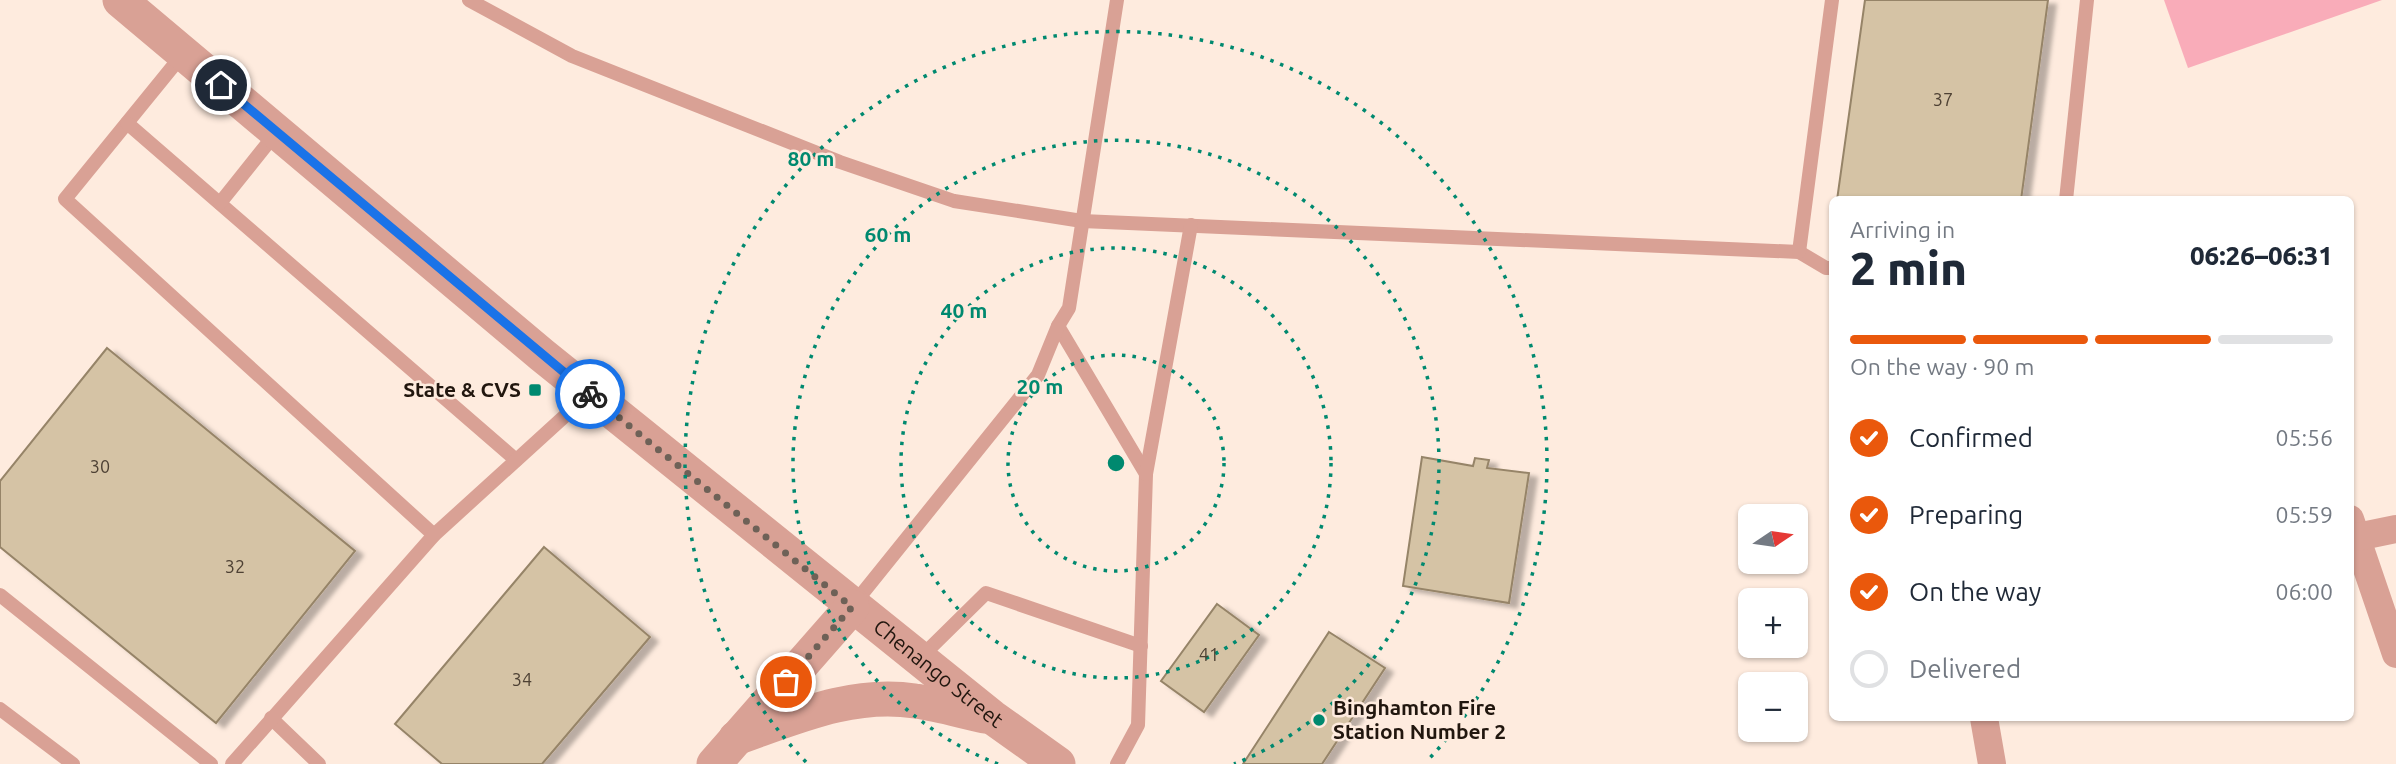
<!DOCTYPE html>
<meta charset="utf-8">
<style>
body{margin:0;font-family:Ubuntu,sans-serif;background:#f2f2f3;color:#1f2937;height:100vh;display:flex;flex-direction:column;font-size:26px;white-space:nowrap}
*{box-sizing:border-box;margin:0}
p{font-size:23px;color:#747a83}
.icon{flex:none;width:38px;height:38px;fill:none;stroke:currentColor;stroke-width:2;stroke-linecap:round;stroke-linejoin:round}
.map{position:relative;flex:1;overflow:hidden}
.details{position:absolute;left:1829px;top:196px;width:525px;height:525px;display:flex;flex-direction:column;background:#fff;border-radius:10px;box-shadow:0 2px 5px #0004}
.details>*{flex:none}
.needle{width:46px;rotate:77deg}
.controls{position:absolute;left:1738px;top:504px;display:grid;gap:14px}
.controls a{display:grid;place-items:center;width:70px;height:70px;border-radius:10px;background:#fff;box-shadow:0 2px 5px #0004;font-size:35px}
.pin{position:absolute;display:grid;place-items:center;width:60px;height:60px;color:#fff;margin:-30px;border:4px solid #fff;border-radius:50%;box-shadow:0 2px 7px #0007}
.courier{position:absolute;display:grid;place-items:center;width:70px;height:70px;margin:-35px;border:5px solid #1a73e8;border-radius:50%;background:#fff;color:#222;box-shadow:0 2px 9px #0007}
.overview em{font-style:normal;font-weight:800}
.overview div{display:flex;flex-direction:column-reverse}
.overview{display:flex;align-items:center;justify-content:space-between;height:119px;padding:0 21px}
h1{font-size:46px;font-weight:800;line-height:52px}
.bar{display:grid;grid-template-columns:repeat(4,1fr);gap:10px 7px;align-content:center;height:84px;padding:0 21px}
.bar i{height:9px;border-radius:5px;background:#e0e1e3}
.bar .current{background:#ea580c}
.bar p{grid-column:span 4}
ol{padding:0 21px;list-style:none}
li{display:flex;align-items:center;gap:21px;height:77px}
li p{margin-inline-start:auto}
li .icon{padding:7px;border-radius:50%;background:#ea580c;color:#fff;stroke-width:4}
li:last-child{color:#747a83}
li i{width:38px;height:38px;border:4px solid #e0e1e3;border-radius:50%}
.map>svg:first-child{display:block}
</style>
<div class="map">
<svg width="2396" height="764" viewBox="0 0 2396 764">
<defs>
<filter id="shadow"><feDropShadow dx="8" dy="4.5" stdDeviation="2" flood-color="#0004"/></filter>
</defs>
<rect width="100%" height="100%" fill="#feebde"/>
<!-- green -->
<polygon fill="#f9acb9" points="2164,0 2382,0 2188,68"/>
<!-- building -->
<g fill="#d5c3a5" stroke="#968468" stroke-width="2" filter="url(#shadow)">
<polygon points="1865,0 2048,0 2021,200 1837,200"/>
<polygon points="107,348 355,551 216,723 0,547 0,481"/>
<polygon points="1422,457 1473,466 1475,458 1489,460 1487,468 1529,473 1509,603 1403,586"/>
<polygon points="544,547 650,637 542,764 442,764 395,724"/>
<polygon points="1217,604 1259,635 1204,712 1161,681"/>
<polygon points="1329,632 1385,668 1322,764 1243,764"/>
</g>
<g fill="none" stroke-linecap="round" stroke-linejoin="round">
<!-- service -->
<g stroke="#d9a195" stroke-width="14">
<polyline points="469,0 572,56 840,162 954,201 1082,221 1799,252 1826,268 1832,268"/>
<polyline points="183,54 65,199 434,535"/>
<polyline points="127,123 516,460"/>
<polyline points="2066,200 2087,0"/>
<polyline points="220,203 276,133"/>
<polyline points="1799,252 1832,0"/>
<polyline points="1058,326 1146,474 1138,725 1117,764"/>
<polyline points="1146,474 1191,225"/>
<polyline points="0,595 211,764"/>
<polyline points="853,605 1038,375 1058,326 1069,308 1117,0"/>
<polyline points="920,658 986,593 1141,646"/>
<polyline points="0,709 73,764"/>
<polyline points="271,718 319,764"/>
<polyline points="232,764 434,535 589,394"/>
</g>
<!-- minor -->
<g stroke="#d9a195" stroke-width="28">
<polyline points="2350,519 2396,654"/>
<polyline points="2357,537 2396,529"/>
<polyline points="1984,718 1992,764"/>
</g>
<!-- tertiary -->
<g stroke="#d9a195" stroke-width="35">
<path id="s1" d="M120,0L542,355L992,717L1058,764"/>
<path d="M736,738C793,718 853,691 915,701C938,704 961,711 984,716"/>
<polyline points="714,764 852,607"/>
</g>
</g>
<g fill="none" stroke-linecap="round" stroke-linejoin="round">
<!-- done -->
<polyline stroke="#6e6157" stroke-width="7" stroke-dasharray="0 12.6" points="590,394 852,607 786,682"/>
<!-- route -->
<polyline stroke="#1a73e8" stroke-width="9" points="221,85 590,394"/>
</g>
<!-- distance rings -->
<g fill="none" stroke="#00896f" stroke-width="3.5" stroke-dasharray="3.5 7">
<circle cx="1116" cy="463" r="108"/>
<circle cx="1116" cy="463" r="215"/>
<path d="M998 764A323 323 0 1 1 1234 764"/>
<path d="M806 762A431 431 0 1 1 1426 762"/>
</g>
<!-- markers -->
<g fill="#00896f" stroke="#feebde" stroke-width="2.5">
<rect x="528" y="383" width="14" height="14" rx="3.5"/>
<circle cx="1319" cy="720" r="7"/>
</g>
<g text-anchor="middle" stroke-width="5" stroke-linejoin="round" paint-order="stroke">
<!-- number labels -->
<g font-size="18" fill="#4e4134">
<text x="1943" y="106">37</text>
<text x="100" y="473">30</text>
<text x="235" y="573">32</text>
<text x="1209" y="661">41</text>
<text x="522" y="686">34</text>
</g>
<!-- poi labels -->
<g font-size="21" font-weight="bold" fill="#21160e" stroke="#feebde" text-anchor="end">
<text x="521" y="397">State &amp; CVS</text>
<text x="1333" y="715" text-anchor="start">Binghamton Fire<tspan x="1333" dy="24">Station Number 2</tspan></text>
</g>
<!-- street labels -->
<g font-size="21" fill="#21160e" stroke="#feebde">
<text dy="7" stroke="none"><textPath href="#s1" startOffset="1060">Chenango Street</textPath></text>
</g>
</g>
<circle cx="1116" cy="463" r="10" fill="#00896f" stroke="#feebde" stroke-width="3.5"/>
<g font-size="21" text-anchor="middle" font-weight="bold" fill="#00896f" stroke="#feebde" stroke-width="5" stroke-linejoin="round" paint-order="stroke">
<text x="811" y="166">80 m</text>
<text x="888" y="242">60 m</text>
<text x="964" y="318">40 m</text>
<text x="1040" y="394">20 m</text>
</g>
</svg>
<div class="controls">
<a><svg class="needle" viewBox="-14 -14 28 28"><path d="M0-13l5 13h-10z" fill="#e53935"/><path d="M0 13l5-13h-10z" fill="#747a83"/></svg></a>
<a>+</a>
<a>−</a>
</div>
<div class="pin" style="left:786px;top:682px;background:#ea580c"><svg class="icon" aria-label="bag" viewBox="0 0 24 24"><path d="M5 8h14l-1 12H6zM9 8a3 3 0 0 1 6 0"/></svg></div>
<div class="pin" style="left:221px;top:85px;background:#1f2937"><svg class="icon" aria-label="home" viewBox="0 0 24 24"><path d="M3 11l9-7 9 7M6 9v11h12V9"/></svg></div>
<div class="courier" style="left:590px;top:394px"><svg class="icon" aria-label="bike" viewBox="0 0 24 24"><circle cx="6" cy="16" r="4"/><circle cx="18" cy="16" r="4"/><path d="M6 16l4-8h5l3 8M10 8l3 8H6M13 5h3"/></svg></div>
<section class="details">
<div class="overview"><div><h1>2 min</h1><p>Arriving in</p></div><em>06:26–06:31</em></div>
<div class="bar"><i class="current"></i><i class="current"></i><i class="current"></i><i></i><p>On the way · 90 m</p></div>
<ol>
<li><svg class="icon" aria-label="check" viewBox="0 0 24 24"><path d="M5 12l5 5 9-10"/></svg>Confirmed<p>05:56</p></li>
<li><svg class="icon" aria-label="check" viewBox="0 0 24 24"><path d="M5 12l5 5 9-10"/></svg>Preparing<p>05:59</p></li>
<li><svg class="icon" aria-label="check" viewBox="0 0 24 24"><path d="M5 12l5 5 9-10"/></svg>On the way<p>06:00</p></li>
<li><i></i>Delivered</li>
</ol>
</section>
</div>
